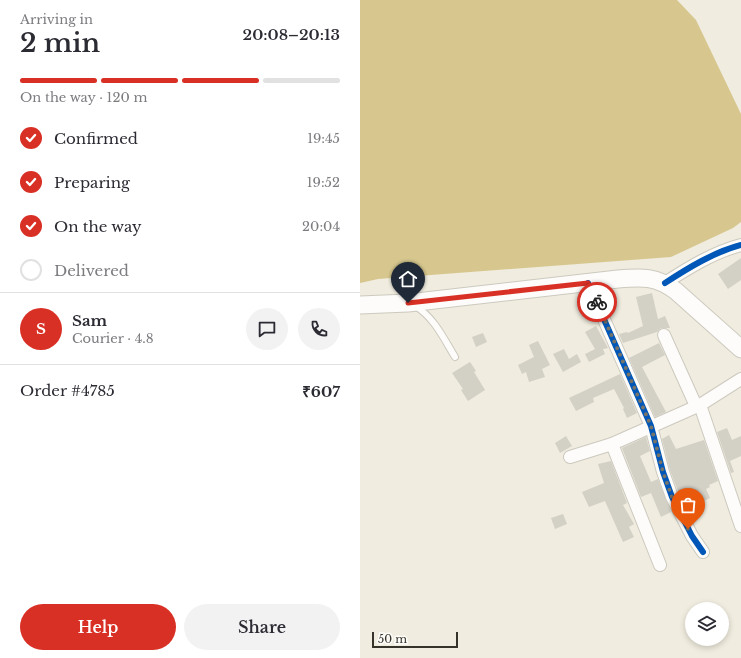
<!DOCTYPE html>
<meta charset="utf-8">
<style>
body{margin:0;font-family:"Libre Baskerville",serif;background:#f2f2f3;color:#2b2b33;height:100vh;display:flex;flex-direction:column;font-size:15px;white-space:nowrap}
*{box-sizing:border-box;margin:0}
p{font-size:13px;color:#7c7c81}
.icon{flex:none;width:22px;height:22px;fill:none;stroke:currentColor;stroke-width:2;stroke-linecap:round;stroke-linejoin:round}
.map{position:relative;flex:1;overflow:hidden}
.sheet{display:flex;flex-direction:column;background:#fff;width:360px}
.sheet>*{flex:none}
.controls{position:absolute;left:325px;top:602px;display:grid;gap:8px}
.controls a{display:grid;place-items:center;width:44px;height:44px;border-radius:50%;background:#fff;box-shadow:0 2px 6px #0003;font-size:20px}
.scale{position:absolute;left:12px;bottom:10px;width:86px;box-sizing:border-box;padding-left:4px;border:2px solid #35332a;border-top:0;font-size:11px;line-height:14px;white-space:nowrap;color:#35332a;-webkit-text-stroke:3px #fefdf9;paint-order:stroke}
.pin{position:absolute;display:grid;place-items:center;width:34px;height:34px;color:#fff;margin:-41px -17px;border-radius:50% 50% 50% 0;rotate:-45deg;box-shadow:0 0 4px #0007}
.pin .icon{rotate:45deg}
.courier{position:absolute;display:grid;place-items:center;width:40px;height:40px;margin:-20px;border:3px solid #d93025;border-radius:50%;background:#fff;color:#222;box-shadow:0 1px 5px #0007}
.headline em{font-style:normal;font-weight:600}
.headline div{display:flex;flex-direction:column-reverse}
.headline{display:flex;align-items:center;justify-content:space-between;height:68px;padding:0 20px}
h1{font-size:26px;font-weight:600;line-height:30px}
.bar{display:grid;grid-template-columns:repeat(4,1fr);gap:6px 4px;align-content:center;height:48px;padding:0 20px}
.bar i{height:5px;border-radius:3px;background:#e1e1e2}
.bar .current{background:#d93025}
.bar p{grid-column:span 4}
.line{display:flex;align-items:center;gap:10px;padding:0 20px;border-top:1px solid #e1e1e2}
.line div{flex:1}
.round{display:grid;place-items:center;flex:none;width:42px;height:42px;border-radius:21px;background:#f2f2f3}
ol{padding:0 20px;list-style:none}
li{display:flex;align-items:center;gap:12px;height:44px}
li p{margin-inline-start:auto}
li .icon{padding:4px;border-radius:50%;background:#d93025;color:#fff;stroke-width:4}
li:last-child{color:#7c7c81}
li i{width:22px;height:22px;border:2px solid #e1e1e2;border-radius:50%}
.cta{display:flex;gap:8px;margin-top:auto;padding:8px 20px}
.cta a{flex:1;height:46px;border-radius:24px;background:#d93025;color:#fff;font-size:16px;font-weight:600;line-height:46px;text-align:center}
.cta a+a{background:#f2f2f3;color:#2b2b33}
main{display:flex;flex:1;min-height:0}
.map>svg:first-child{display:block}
</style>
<main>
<section class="sheet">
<div class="headline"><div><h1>2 min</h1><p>Arriving in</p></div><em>20:08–20:13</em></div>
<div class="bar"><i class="current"></i><i class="current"></i><i class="current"></i><i></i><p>On the way · 120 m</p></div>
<ol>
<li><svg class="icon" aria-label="check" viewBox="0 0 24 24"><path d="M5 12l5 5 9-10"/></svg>Confirmed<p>19:45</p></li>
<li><svg class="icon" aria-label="check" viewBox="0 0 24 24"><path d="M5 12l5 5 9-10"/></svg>Preparing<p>19:52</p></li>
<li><svg class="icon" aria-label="check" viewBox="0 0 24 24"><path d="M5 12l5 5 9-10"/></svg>On the way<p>20:04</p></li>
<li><i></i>Delivered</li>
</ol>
<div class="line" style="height:72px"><b class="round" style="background:#d93025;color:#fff">S</b><div><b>Sam</b><p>Courier · 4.8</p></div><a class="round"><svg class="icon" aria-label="chat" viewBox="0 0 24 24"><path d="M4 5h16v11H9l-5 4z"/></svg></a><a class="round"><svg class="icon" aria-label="phone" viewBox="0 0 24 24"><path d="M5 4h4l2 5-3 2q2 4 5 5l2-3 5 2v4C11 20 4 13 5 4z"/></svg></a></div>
<div class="line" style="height:52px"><div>Order #4785</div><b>₹607</b></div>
<div class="cta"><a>Help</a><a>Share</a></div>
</section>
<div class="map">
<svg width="381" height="658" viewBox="0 0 381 658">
<rect width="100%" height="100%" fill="#f0ecdf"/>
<!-- water -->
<polygon fill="#d7c78e" points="0,0 317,0 336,20 381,114 381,222 373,228 311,257 18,279 0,283"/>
<!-- building -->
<g fill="#d3d0c6">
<polygon points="381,258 381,280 368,289 358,274"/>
<polygon points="292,293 298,319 305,316 310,328 301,328 297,332 263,343 259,334 267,332 268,333 283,326 276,297"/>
<polygon points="236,326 248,348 243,349 245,354 229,362 225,354 235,349 225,332"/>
<polygon points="123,333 127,342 116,347 112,337"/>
<polygon points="178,341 190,365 182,369 185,377 169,382 166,372 162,374 158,365 174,357 169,345"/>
<polygon points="299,343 305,355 282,367 306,412 295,417 269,358"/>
<polygon points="204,349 209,359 217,354 221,362 203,372 193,354"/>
<polygon points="110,362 116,371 114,372 125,390 108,401 101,390 103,389 92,373"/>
<polygon points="260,374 277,413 267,418 263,409 264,408 254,389 233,398 234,402 216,411 209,398"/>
<polygon points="367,428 372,440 381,436 381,456 370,461 374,472 371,473 357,432"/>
<polygon points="309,435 316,449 344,440 358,481 349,485 350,487 346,489 350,498 327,509 319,494 310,470 302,439"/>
<polygon points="206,436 212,446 200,453 195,443"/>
<polygon points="286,437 290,451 280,456 291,482 298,479 311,512 301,517 291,493 281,497 262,448"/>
<polygon points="251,461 267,503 263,505 274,524 269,527 274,537 263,542 245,501 229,507 222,492 244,483 238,464"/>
<polygon points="203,514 207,524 195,529 191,518"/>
</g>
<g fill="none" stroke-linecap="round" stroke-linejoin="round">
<!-- service casing -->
<g stroke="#ccc9bf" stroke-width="8">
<path id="service" d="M55,306C74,317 84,339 95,357"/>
</g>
<!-- minor casing -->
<g stroke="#ccc9bf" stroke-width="14">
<g id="minor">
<polyline points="228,283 291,426 303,472 312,497 332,536 343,552"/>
<path d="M305,283C328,268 354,252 381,245"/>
<polyline points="304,335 336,406"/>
<polyline points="340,405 381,526"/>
<polyline points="252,444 300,565"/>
<polyline points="210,457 252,444 340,405 381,379"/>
</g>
</g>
<!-- secondary casing -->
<g stroke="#ccc9bf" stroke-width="19">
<path id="secondary" d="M0,305L48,303L258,279C282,277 296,276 316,291L381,349"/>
</g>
<!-- service -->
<use href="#service" stroke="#fdfcfa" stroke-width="6"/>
<!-- minor -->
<use href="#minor" stroke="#fdfcfa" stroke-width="12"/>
<!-- secondary -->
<use href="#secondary" stroke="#fdfcfa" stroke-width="17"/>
<!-- cycleway casing -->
<g stroke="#fefdf9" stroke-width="8">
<g id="cycleway">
<polyline points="228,283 291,426 303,472 312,497 332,536 343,552"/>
<path d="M305,283C328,268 354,252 381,245"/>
</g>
</g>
<!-- cycleway -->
<use href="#cycleway" stroke="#0057b8" stroke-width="6"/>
</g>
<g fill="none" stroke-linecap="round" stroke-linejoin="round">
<!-- done -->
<polyline stroke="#767469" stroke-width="4" stroke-dasharray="0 7.2" points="237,302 291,426 303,472 312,497 328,529"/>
<!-- route -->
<polyline stroke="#d93025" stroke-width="5" points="48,303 228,283 237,302"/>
</g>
</svg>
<div class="controls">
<a><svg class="icon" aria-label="layers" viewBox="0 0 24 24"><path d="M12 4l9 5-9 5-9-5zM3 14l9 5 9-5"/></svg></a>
</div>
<div class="scale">50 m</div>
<div class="pin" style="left:328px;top:529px;background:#ea580c"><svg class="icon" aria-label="bag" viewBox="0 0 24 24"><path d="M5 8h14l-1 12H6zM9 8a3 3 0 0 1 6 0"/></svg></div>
<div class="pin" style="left:48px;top:303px;background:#1f2937"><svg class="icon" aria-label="home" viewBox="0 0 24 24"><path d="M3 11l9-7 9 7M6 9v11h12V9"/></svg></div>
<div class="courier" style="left:237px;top:302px"><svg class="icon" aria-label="bike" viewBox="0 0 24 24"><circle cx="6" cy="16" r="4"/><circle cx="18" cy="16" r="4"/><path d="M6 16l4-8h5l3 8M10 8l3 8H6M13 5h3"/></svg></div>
</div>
</main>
